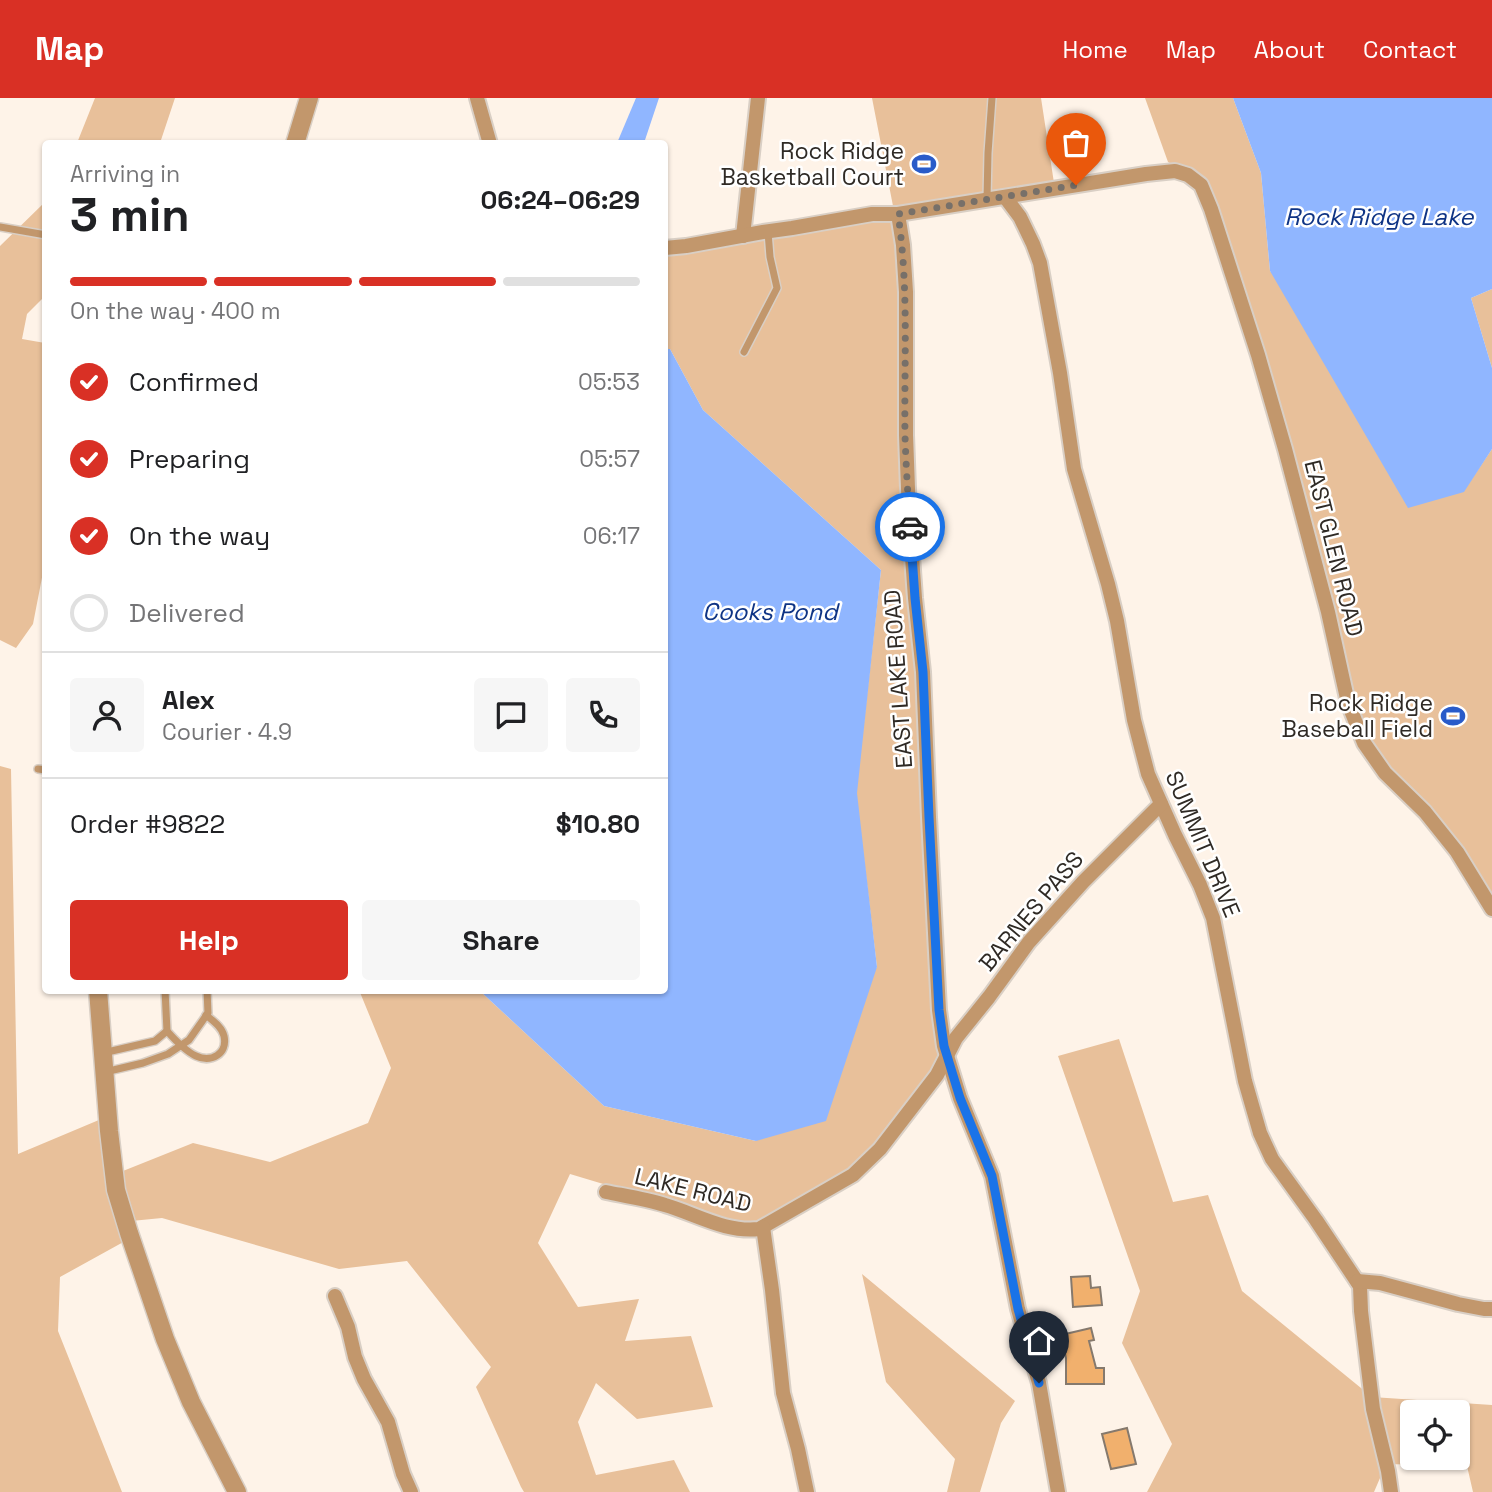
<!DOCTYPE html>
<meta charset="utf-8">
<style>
body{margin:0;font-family:"Space Grotesk",sans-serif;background:#f6f6f6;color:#202124;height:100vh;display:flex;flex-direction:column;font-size:26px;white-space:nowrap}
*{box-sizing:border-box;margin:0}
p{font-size:23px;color:#757577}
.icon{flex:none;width:38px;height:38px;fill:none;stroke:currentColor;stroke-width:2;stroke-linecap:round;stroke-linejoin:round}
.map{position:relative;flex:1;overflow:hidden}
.side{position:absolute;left:42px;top:42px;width:626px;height:854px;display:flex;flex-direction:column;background:#fff;border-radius:7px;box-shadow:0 2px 5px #0004}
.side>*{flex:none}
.buttons{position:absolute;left:1400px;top:1302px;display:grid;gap:14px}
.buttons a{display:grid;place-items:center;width:70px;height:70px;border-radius:7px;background:#fff;box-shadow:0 2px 5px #0004;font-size:35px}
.pin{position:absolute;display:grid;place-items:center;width:60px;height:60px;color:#fff;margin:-72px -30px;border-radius:50% 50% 50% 0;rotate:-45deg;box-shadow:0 0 7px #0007}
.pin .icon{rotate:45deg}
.courier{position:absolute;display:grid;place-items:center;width:70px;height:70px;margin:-35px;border:5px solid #1a73e8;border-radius:50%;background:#fff;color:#222;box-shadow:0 2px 9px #0007}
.headline em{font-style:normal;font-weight:800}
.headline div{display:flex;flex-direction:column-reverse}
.headline{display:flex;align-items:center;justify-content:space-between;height:119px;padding:0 28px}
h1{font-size:46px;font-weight:800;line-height:52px}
.bar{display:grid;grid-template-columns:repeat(4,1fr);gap:10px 7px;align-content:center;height:84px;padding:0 28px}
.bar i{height:9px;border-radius:5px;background:#e0e0e0}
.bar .current{background:#d93025}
.bar p{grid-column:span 4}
.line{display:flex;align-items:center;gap:18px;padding:0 28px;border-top:2px solid #e0e0e0}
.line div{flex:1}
.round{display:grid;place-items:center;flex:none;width:74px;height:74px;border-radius:7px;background:#f6f6f6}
ol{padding:0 28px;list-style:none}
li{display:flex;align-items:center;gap:21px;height:77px}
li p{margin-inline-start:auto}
li .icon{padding:7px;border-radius:50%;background:#d93025;color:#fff;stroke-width:4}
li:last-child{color:#757577}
li i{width:38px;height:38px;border:4px solid #e0e0e0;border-radius:50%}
.primary-button{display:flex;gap:14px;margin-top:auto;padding:14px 28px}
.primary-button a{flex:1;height:80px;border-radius:7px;background:#d93025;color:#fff;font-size:28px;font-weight:800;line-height:80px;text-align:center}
.primary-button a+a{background:#f6f6f6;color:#202124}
header{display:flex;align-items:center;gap:42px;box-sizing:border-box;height:98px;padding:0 35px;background:#d93025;color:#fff}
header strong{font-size:33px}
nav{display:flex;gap:38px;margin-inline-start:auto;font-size:24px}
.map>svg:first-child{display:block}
</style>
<header>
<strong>Map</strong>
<nav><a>Home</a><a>Map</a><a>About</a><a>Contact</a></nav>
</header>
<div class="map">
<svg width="1492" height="1394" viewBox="0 0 1492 1394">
<rect width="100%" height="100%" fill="#fef3e8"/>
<!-- green -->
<g fill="#e8c09a" fill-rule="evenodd">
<polygon points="95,0 175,0 160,45 77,45"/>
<polygon points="872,0 1041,0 1054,85 894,110 908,462 941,966 861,1074 753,1131 570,1076 538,1145 578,1209 639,1201 625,1243 691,1238 713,1309 637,1321 596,1285 578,1324 596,1377 674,1362 690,1394 524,1394 521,1389 476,1289 491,1269 407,1163 339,1171 162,1120 121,1124 127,1142 60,1179 58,1233 122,1394 0,1394 0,668 11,671 18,1056 106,1019 113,1077 193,1045 270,1064 368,1025 391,970 359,892 480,893 604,1008 756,1043 877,869 856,695 881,472 703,312 670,251 665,251 665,145 893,108"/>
<polygon points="1145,0 1233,0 1261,75 1270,173 1463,394 1492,351 1492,818 1470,774 1360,644 1201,82 1168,64"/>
<polygon points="45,104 45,198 27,216 22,241 45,245 45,464 33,526 16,550 0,542 0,148"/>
<polygon points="1492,191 1492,270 1471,200"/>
<path d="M1119,941L1173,1104L1208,1097L1242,1193L1372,1299L1492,1307V1394H1473L1467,1368L1386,1366L1374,1394H1147L1172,1346L1122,1245L1140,1193L1058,958ZM1412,1314H1458V1360H1412Z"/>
<polygon points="862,1176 1015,1303 1001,1325 980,1394 947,1394 955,1361 886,1284"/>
</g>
<!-- water -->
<g fill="#90b6ff">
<polygon points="636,0 659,0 644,45 617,45"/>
<polygon points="1233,0 1492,0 1492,191 1471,200 1492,270 1492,351 1464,394 1408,410 1270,173 1261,75"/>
<polygon points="665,251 670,251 703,312 881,472 857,695 877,869 826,1023 756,1043 604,1008 480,893 665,892"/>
</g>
<!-- building -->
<g fill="#f1b06d" stroke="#85796d" stroke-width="2">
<polygon points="1090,1178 1091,1190 1100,1189 1102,1207 1073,1209 1071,1179"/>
<polygon points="1091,1230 1094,1242 1089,1243 1096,1270 1104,1270 1104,1286 1066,1286 1066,1260 1061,1237"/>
<polygon points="1127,1330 1136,1366 1111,1371 1102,1336"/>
</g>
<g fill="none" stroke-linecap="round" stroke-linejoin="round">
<!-- service casing -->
<g stroke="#d9cfc5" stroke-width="10">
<g id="service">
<polyline points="987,101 988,55 992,0"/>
<polyline points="0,129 46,137"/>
<polyline points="744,254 777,190 770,159 768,134"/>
<polyline points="38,671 46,672"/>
<path d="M165,892L167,933C175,942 185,953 196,958C211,965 228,956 224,938C222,929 213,923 206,917"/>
<polyline points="103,955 155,943 167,933"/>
<polyline points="105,974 143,965 168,956 189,942 208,915 207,892"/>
</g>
</g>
<!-- minor casing -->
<g stroke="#d9cfc5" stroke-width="18">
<g id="minor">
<polyline points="477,0 490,46"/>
<polyline points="1005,99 1020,119 1033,146 1040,165 1060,275 1074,371 1108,486 1117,523 1134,622 1148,676 1175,737 1200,787 1213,820 1245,983 1260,1035 1272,1061 1316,1122 1360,1188 1361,1213 1373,1311 1388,1373 1391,1394"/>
<polyline points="898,116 903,147 906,194 906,337 909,417 915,500 923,574 929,719 939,912 944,948 960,1000 992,1078 1018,1211 1039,1285 1058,1394"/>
<polyline points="743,138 758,0"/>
<polyline points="665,150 686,148 763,134 792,130 872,116 898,116 1146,76 1175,73 1188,77 1201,87 1211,111 1258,257 1285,351 1328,514 1348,605 1364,645 1385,675 1425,714 1457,754 1492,811"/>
<path d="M606,1094C626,1098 646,1101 665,1107C696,1116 726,1135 759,1131L853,1077L880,1051L937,977L956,940L989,899L1029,844L1083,784L1161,706"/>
<polyline points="763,1129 772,1192 783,1295 798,1351 807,1394"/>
<polyline points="1357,1183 1380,1185 1458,1206 1484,1211 1492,1211"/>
<polyline points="335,1198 348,1229 355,1259 364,1281 388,1324 403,1376 411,1394"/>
</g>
</g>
<!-- tertiary casing -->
<g stroke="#d9cfc5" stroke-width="21">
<g id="tertiary">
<polyline points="295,46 309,0"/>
<polyline points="98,892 109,1033 116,1092 129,1135 165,1241 191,1304 237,1394"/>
</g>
</g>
<!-- service -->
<use href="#service" stroke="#c2976c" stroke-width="7"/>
<!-- minor -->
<use href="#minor" stroke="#c2976c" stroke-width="14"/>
<!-- tertiary -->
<use href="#tertiary" stroke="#c2976c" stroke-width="18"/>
</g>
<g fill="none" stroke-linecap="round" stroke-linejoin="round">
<!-- done -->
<path stroke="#777069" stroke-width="7" stroke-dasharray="0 12.6" d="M910,429C908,399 906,368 905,337C904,263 909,190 898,116L1076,87"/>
<!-- route -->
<polyline stroke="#1a73e8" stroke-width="9" points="910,429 915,500 923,574 929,719 939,912 944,948 960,1000 992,1078 1018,1211 1039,1285"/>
</g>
<!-- icons -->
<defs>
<g id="stadium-bare" transform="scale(1.89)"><path d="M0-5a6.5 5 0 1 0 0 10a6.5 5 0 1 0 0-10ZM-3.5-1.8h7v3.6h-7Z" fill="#295bc9" stroke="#fff" stroke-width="2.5" paint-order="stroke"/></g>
</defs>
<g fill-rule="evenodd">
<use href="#stadium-bare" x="924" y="66"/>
<use href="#stadium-bare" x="1453" y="618"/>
</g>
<g text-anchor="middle" stroke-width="5" stroke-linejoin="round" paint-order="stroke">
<!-- poi labels -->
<g font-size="23" fill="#2f2a25" stroke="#fff" text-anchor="end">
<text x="904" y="61">Rock Ridge<tspan x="904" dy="26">Basketball Court</tspan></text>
<text x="1433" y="613">Rock Ridge<tspan x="1433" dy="26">Baseball Field</tspan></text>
</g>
<!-- street labels -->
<g font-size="23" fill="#2f2a25" stroke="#fff">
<text transform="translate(1334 450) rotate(76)" y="8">EAST GLEN ROAD</text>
<text transform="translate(898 581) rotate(-94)" y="8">EAST LAKE ROAD</text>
<text transform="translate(1203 746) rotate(67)" y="8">SUMMIT DRIVE</text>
<text transform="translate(1031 813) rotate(-50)" y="8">BARNES PASS</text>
<text transform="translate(693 1092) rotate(14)" y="8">LAKE ROAD</text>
</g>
<!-- water labels -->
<g font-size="24" font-style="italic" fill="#0f3485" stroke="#fff">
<text x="1379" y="127">Rock Ridge Lake</text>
<text x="770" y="522">Cooks Pond</text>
</g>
</g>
</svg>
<div class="buttons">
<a><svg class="icon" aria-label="locate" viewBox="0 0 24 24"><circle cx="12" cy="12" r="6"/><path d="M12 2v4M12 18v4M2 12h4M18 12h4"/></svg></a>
</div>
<div class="pin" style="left:1076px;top:87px;background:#ea580c"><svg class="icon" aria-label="bag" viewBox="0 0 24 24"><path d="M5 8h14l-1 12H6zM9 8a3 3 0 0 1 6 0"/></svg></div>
<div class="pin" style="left:1039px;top:1285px;background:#1f2937"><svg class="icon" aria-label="home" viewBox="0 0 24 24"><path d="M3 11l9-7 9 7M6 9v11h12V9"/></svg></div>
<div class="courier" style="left:910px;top:429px"><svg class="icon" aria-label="car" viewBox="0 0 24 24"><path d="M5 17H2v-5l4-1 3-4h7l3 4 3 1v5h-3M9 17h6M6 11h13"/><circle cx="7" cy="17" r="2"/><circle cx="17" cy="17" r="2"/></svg></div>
<section class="side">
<div class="headline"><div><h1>3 min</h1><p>Arriving in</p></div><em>06:24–06:29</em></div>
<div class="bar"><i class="current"></i><i class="current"></i><i class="current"></i><i></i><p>On the way · 400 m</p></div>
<ol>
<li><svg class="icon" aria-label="check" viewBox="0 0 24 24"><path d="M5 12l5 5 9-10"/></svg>Confirmed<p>05:53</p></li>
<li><svg class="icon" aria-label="check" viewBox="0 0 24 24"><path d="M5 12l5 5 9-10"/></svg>Preparing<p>05:57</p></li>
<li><svg class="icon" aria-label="check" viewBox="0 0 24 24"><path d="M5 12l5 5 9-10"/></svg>On the way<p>06:17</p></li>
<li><i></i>Delivered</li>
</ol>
<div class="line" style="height:126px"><a class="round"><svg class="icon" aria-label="person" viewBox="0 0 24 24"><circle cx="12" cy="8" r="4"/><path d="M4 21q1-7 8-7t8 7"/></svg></a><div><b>Alex</b><p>Courier · 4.9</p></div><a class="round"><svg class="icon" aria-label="chat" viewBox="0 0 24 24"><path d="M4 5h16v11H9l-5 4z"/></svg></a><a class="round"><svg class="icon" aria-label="phone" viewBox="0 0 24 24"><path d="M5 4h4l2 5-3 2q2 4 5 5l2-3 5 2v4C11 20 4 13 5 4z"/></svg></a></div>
<div class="line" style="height:91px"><div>Order #9822</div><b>$10.80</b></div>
<div class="primary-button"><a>Help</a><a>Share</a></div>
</section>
</div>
